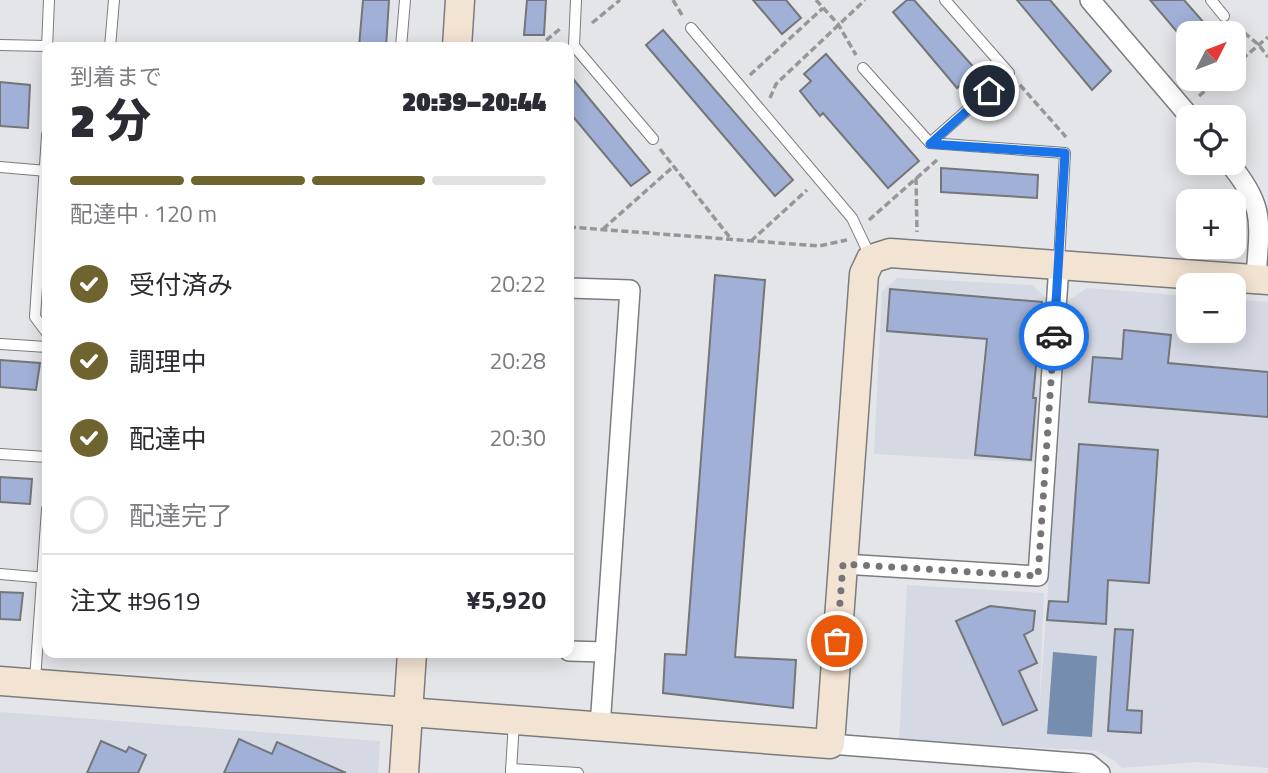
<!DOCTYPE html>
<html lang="ja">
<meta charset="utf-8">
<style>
body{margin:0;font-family:"Titillium Web","Noto Sans JP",sans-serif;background:#f7f7f7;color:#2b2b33;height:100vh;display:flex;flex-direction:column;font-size:26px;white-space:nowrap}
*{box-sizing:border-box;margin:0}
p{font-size:23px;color:#7c7c81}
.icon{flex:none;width:38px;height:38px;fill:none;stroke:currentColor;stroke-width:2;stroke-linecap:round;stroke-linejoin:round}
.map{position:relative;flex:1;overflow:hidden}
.details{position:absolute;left:42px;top:42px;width:532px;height:616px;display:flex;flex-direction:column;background:#fff;border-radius:14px;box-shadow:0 4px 18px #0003}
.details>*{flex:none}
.needle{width:46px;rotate:48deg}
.tools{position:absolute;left:1176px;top:21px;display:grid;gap:14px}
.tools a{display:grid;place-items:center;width:70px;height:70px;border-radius:14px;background:#fff;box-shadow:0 4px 18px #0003;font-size:35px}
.pin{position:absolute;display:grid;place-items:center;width:60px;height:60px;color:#fff;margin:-30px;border:4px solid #fff;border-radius:50%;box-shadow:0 2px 7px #0007}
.courier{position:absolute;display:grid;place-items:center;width:70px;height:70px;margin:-35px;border:5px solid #1a73e8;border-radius:50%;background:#fff;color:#222;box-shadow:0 2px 9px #0007}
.summary em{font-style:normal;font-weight:800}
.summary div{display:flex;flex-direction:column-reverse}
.summary{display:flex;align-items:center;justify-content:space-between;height:119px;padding:0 28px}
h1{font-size:46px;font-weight:800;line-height:52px}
.bar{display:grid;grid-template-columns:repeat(4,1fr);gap:10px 7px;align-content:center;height:84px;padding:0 28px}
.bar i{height:9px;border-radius:5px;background:#e1e1e2}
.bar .active{background:#6f6330}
.bar p{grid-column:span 4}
.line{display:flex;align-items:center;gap:18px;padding:0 28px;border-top:2px solid #e1e1e2}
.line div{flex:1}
ol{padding:0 28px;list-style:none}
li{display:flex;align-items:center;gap:21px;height:77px}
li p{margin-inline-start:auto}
li .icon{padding:7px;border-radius:50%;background:#6f6330;color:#fff;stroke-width:4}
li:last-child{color:#7c7c81}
li i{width:38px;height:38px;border:4px solid #e1e1e2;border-radius:50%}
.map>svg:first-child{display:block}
</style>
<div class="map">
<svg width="1268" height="773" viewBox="0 0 1268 773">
<rect width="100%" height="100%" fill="#e4e5e8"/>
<!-- built -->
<g fill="#d5d9e3">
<polygon points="898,278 1032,285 1045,297 1037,463 874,454 882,291"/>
<polygon points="1087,288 1188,296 1188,331 1234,331 1234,299 1268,302 1268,768 1198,762 1122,768 1115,761 1097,751 899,740 907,585 1044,593 1039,712 1069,300"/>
<polygon points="0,712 380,741 378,773 0,773"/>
</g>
<!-- water -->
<polygon fill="#758eb0" points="1053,652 1097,656 1092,737 1047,734"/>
<!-- building -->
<g fill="#a0b0d7" stroke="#757678" stroke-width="2">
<polygon points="363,0 389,0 386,47 359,47"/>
<polygon points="527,0 546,0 544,35 524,35"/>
<polygon points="753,0 786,0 801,18 782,34"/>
<polygon points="907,0 914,0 977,71 957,88 893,12"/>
<polygon points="1017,0 1050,0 1111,71 1092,90"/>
<polygon points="1150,0 1184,0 1213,33 1178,33"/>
<polygon points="663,30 793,180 775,196 646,45"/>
<polygon points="826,54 919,161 888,188 823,113 820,116 800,91 811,81 804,74"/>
<polygon points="569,74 650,172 631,186 569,112"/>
<polygon points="0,82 30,85 28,128 0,126"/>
<polygon points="941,168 1038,175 1037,198 941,192"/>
<polygon points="715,275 765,280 735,657 796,660 793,708 663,693 665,654 686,655"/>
<polygon points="890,289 1042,302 1033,398 1036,398 1031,460 975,455 987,339 887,331"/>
<polygon points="1124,330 1171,335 1168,363 1268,372 1268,417 1089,402 1093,357 1122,359"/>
<polygon points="0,360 40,363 36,390 0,387"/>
<polygon points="1079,444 1158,450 1149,583 1108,580 1106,624 1047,620 1049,601 1068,602"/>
<polygon points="0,477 32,479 30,504 0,502"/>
<polygon points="0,592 23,593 20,620 0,619"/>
<polygon points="990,606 1035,611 1033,630 1024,635 1037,663 1019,671 1037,710 1003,725 956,621"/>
<polygon points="1115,629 1133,630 1127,710 1142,711 1141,733 1108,731"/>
<polygon points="239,739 272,754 277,742 346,773 224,773"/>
<polygon points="101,741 126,752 129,747 146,755 138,773 87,773"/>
</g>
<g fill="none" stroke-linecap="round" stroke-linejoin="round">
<!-- lane casing -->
<g stroke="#7a7c7e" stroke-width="12">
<g id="lane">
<polyline points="576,0 574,46 653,139"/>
<polyline points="1211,0 1224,16"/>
<polyline points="691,28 852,218 871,258"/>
<polyline points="0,45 46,46"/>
<polyline points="110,47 114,0"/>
<polyline points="401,47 405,0"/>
<polyline points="47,48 49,0"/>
<polyline points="863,68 930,143 1065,153 1059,261"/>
<polyline points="47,135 35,317 47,333"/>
<polyline points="930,143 1009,73 945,0"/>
<polyline points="0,167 47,171"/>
<polyline points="0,344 47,347"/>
<polyline points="0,454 47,457"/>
<polyline points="0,574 47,578"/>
<polyline points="35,680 47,509"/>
<polyline points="511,769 578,773"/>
<polyline points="511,772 514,721"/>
</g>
</g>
<!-- street casing -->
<g stroke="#7a7c7e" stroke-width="22">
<g id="street">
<polyline points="1090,0 1190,117"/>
<path d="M1229,163C1267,208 1259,224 1256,279"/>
<polyline points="569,288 630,290 600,727"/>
<polyline points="843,564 1038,576 1059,265"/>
<polyline points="569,651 605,652"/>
<polyline points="830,744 1089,764 1100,773"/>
</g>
</g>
<!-- secondary casing -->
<g stroke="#7a7c7e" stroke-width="31">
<g id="secondary">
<polyline points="457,47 460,0"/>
<polyline points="0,681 830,744 864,274 871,259 890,253 1268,280"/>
<polyline points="404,773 412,653"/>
</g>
</g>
<!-- path -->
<g stroke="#969799" stroke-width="3.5" stroke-dasharray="7 3.5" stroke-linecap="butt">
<polyline points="673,0 682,15"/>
<polyline points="816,0 838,24 856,55"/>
<polyline points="592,23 620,0"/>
<polyline points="1236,26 1259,45 1268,57"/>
<polyline points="538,47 560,29"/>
<polyline points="1234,66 1268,37"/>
<polyline points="750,75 823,8"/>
<polyline points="1020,85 1066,137"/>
<polyline points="1199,96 1219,79"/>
<polyline points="770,98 776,84 865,0"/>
<polyline points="660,149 731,239"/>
<polyline points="916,178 917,232"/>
<polyline points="869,220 937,160"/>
<polyline points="569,227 819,246 847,240"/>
<polyline points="603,229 674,166"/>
<polyline points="751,241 807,190"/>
</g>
<!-- lane -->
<use href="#lane" stroke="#fff" stroke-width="10"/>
<!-- street -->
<use href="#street" stroke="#fff" stroke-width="19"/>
<!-- secondary -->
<use href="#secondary" stroke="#f3e3d3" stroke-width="28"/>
</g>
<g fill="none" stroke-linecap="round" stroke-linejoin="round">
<!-- done -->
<polyline stroke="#757577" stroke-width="7" stroke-dasharray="0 12.6" points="837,641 843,564 1038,576 1054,336"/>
<!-- route -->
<polyline stroke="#1a73e8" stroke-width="9" points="989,91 930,144 1065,153 1054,336"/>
</g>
</svg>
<div class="tools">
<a><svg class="needle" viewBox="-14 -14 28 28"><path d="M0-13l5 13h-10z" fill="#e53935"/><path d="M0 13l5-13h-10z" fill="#7c7c81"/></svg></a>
<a><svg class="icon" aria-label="locate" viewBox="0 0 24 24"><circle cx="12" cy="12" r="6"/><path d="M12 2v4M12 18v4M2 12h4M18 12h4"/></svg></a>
<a>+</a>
<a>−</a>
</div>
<div class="pin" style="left:837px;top:641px;background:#ea580c"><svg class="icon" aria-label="bag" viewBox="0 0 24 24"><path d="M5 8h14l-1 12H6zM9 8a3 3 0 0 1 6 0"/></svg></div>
<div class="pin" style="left:989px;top:91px;background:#1f2937"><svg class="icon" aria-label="home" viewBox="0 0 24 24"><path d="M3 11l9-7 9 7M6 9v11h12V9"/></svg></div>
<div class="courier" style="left:1054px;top:336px"><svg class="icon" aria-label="car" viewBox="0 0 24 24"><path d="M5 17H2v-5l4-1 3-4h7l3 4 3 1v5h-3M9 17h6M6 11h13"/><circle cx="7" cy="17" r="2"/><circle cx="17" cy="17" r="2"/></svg></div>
<section class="details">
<div class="summary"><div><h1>2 分</h1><p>到着まで</p></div><em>20:39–20:44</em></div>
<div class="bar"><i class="active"></i><i class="active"></i><i class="active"></i><i></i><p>配達中 · 120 m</p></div>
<ol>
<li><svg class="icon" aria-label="check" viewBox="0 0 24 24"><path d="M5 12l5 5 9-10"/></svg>受付済み<p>20:22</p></li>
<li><svg class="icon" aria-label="check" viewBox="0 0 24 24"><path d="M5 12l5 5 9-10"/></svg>調理中<p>20:28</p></li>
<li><svg class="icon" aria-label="check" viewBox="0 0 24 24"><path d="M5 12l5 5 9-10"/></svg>配達中<p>20:30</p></li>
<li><i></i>配達完了</li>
</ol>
<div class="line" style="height:91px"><div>注文 #9619</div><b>¥5,920</b></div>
</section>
</div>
